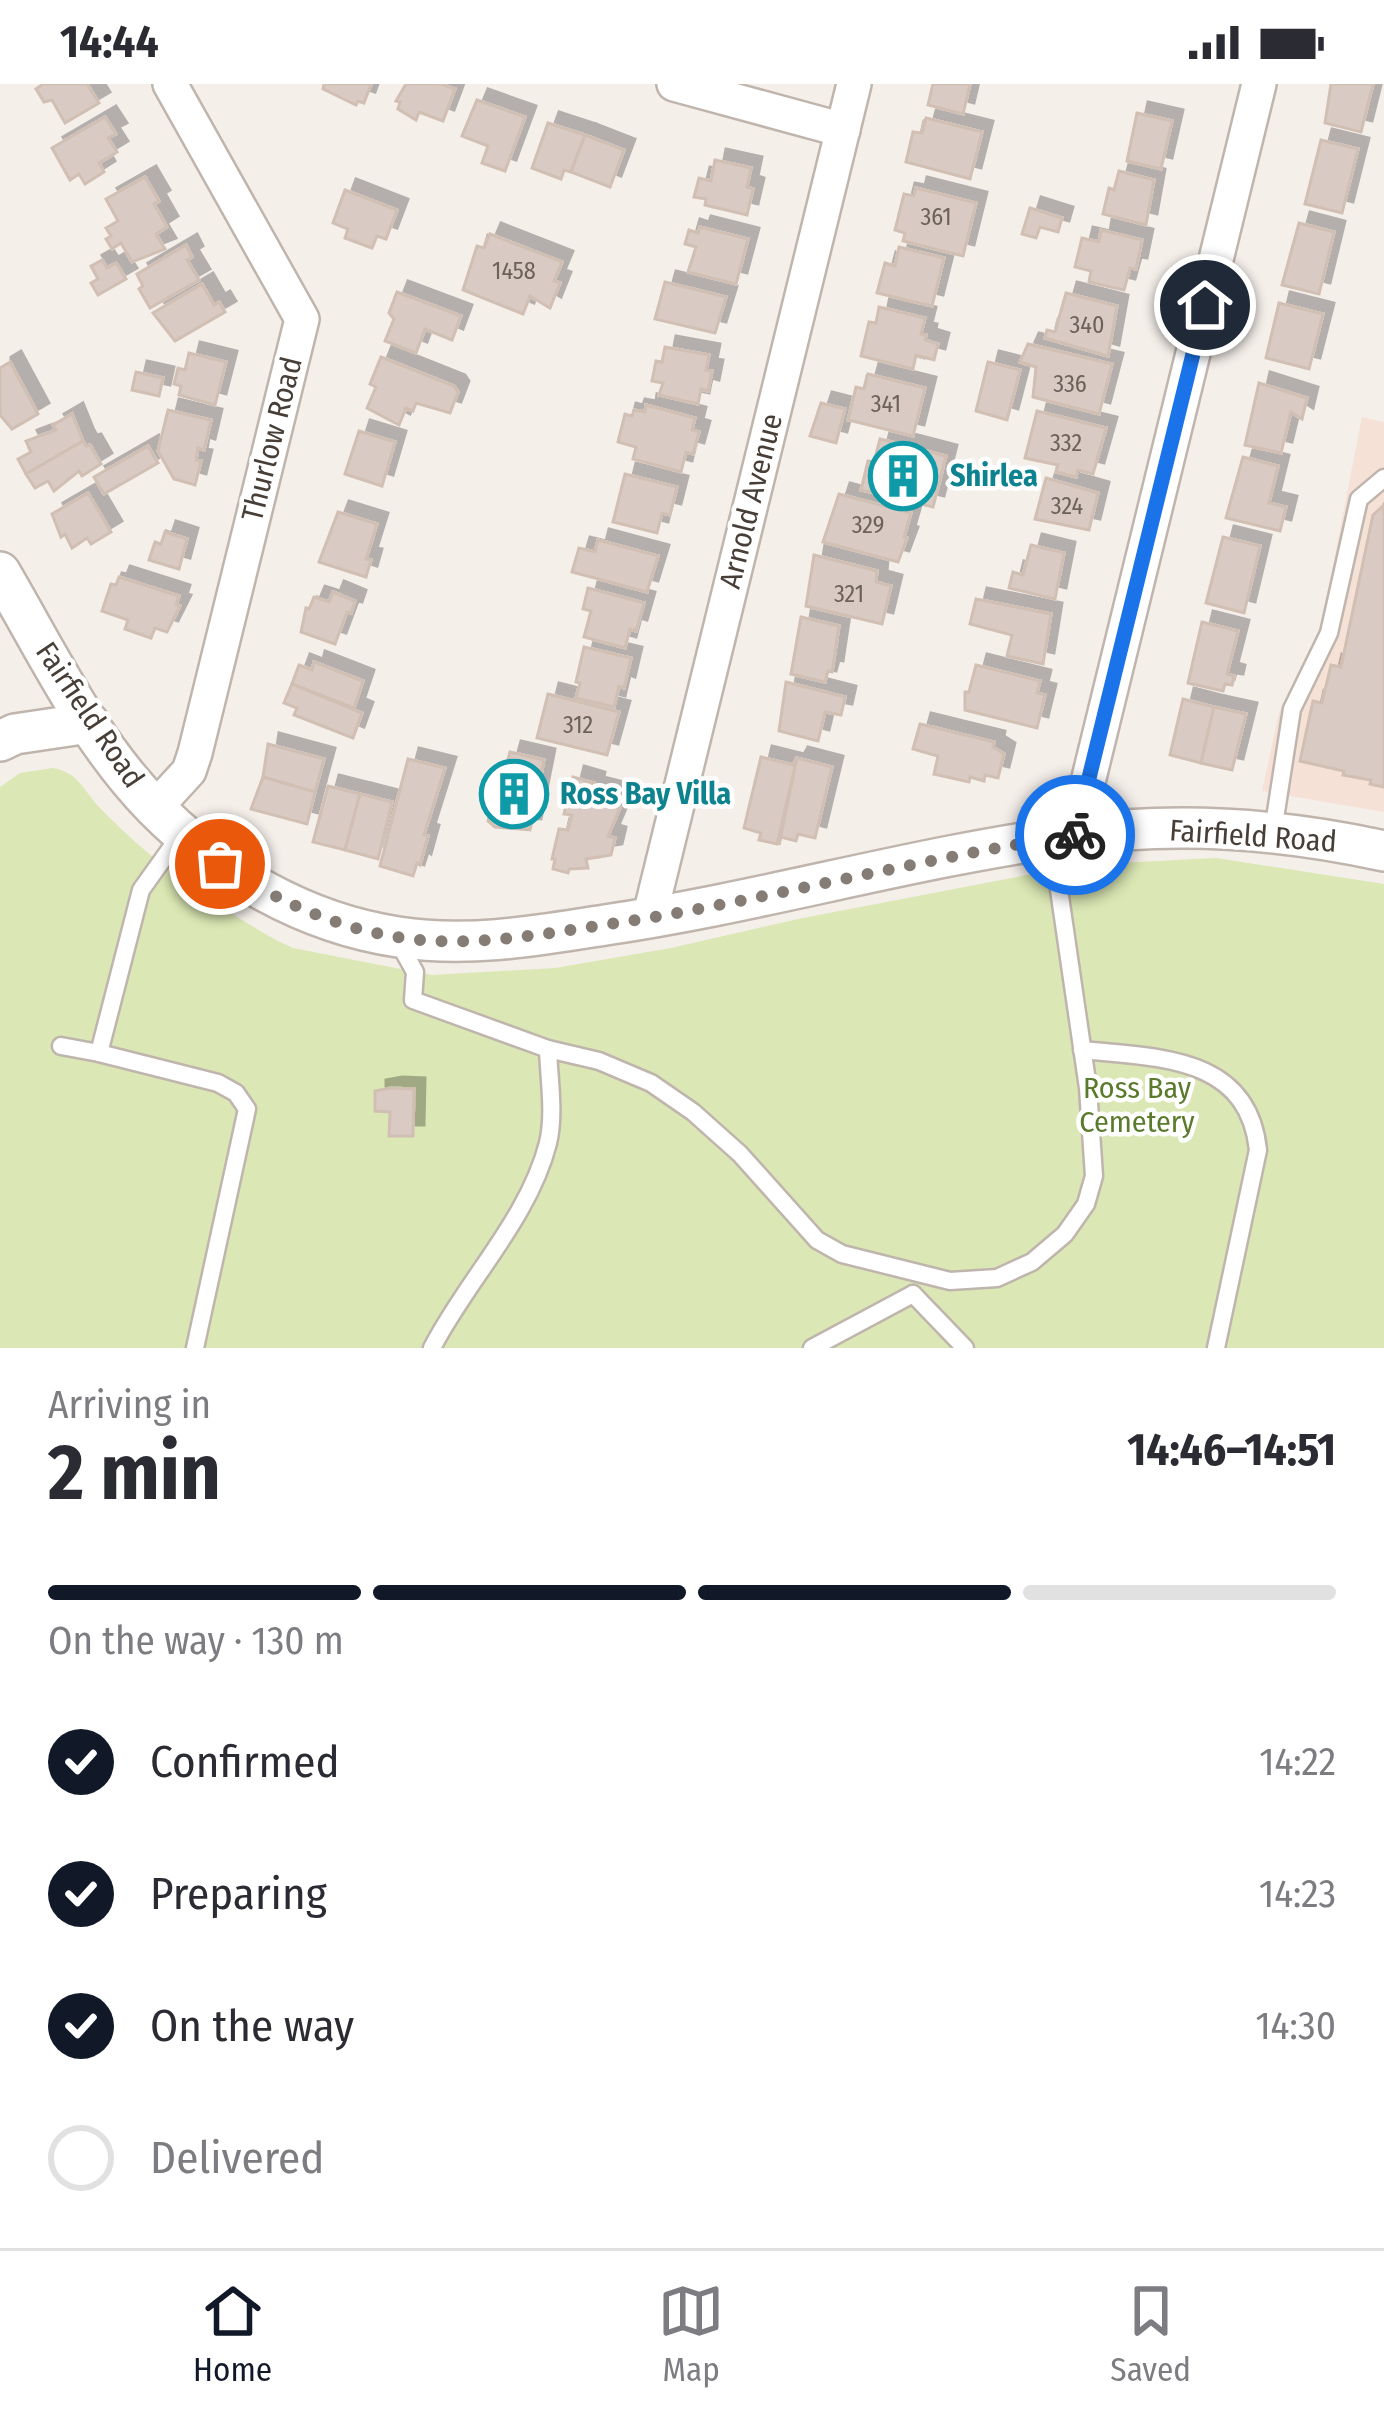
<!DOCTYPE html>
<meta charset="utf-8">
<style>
body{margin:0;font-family:"Fira Sans Condensed",sans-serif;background:#f7f7f7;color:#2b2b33;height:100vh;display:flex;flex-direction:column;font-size:45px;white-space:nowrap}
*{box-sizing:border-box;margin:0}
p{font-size:39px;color:#7c7c81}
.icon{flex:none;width:66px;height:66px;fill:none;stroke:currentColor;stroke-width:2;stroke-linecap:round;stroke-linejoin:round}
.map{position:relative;height:1264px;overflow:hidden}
.panel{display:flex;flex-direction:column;background:#fff;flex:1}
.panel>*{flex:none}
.pin{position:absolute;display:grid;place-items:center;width:102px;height:102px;color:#fff;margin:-51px;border:6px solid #fff;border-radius:50%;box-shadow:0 3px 12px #0007}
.courier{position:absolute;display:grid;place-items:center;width:120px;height:120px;margin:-60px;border:9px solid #1a73e8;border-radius:50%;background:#fff;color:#222;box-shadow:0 3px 15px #0007}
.headline em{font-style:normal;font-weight:700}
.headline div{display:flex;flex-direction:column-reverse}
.headline{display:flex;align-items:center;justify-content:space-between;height:204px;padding:0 48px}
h1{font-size:78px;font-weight:700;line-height:90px}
.bar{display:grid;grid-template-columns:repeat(4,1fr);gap:18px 12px;align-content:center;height:144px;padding:0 48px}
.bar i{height:15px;border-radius:9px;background:#e1e1e2}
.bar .selected{background:#111827}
.bar p{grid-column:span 4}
ol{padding:0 48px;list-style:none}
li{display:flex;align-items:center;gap:36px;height:132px}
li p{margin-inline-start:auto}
li .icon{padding:12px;border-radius:50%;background:#111827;color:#fff;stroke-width:4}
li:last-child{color:#7c7c81}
li i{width:66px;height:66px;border:6px solid #e1e1e2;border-radius:50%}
.status{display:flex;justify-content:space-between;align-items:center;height:84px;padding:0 60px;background:#fff;direction:ltr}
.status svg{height:33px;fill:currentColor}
.menu{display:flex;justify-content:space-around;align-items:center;height:168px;border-top:3px solid #e1e1e2;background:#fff;font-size:33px;color:#7c7c81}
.menu a{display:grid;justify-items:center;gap:6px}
.menu .selected{color:#111827}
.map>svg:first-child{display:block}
</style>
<div class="status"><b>14:44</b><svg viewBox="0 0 49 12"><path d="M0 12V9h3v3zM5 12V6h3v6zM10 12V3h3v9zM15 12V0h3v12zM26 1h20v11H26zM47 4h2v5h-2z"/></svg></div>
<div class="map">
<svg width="1384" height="1264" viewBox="0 0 1384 1264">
<defs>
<filter id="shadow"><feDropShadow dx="11" dy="-11" stdDeviation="0" flood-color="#0004"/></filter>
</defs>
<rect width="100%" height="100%" fill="#f5efea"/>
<!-- commercial -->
<polygon fill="#f5e1d6" points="1362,333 1384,338 1384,728 1262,707 1279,629 1319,553"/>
<!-- green -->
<path fill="#dbe7b4" d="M53,684C79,689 83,706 100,724C153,779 212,820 278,857L293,864L431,891L555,884L671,864L798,835L1079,781L1216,774L1384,800V1264H0V703L20,689Z"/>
<!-- building -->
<g fill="#d9cbc3" stroke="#d1bfb3" stroke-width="3" filter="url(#shadow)">
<polygon points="43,0 87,0 99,19 65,39 52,16 44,18 36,5"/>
<polygon points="324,0 371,0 364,19 358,17 356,21 323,5"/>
<polygon points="406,0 441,0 455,5 443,37 419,28 416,36 398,25 400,18 396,17"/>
<polygon points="933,0 970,0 963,30 928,21"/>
<polygon points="1331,0 1373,0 1361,48 1325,39"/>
<polygon points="477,16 525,33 505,87 482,79 488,62 462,52"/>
<polygon points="1137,29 1172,37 1161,85 1127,77"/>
<polygon points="105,33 116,50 108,54 117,68 99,79 104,88 85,100 79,90 70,96 52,64"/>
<polygon points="926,34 982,48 970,95 906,78 913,48 922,49"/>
<polygon points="548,39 585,51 571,88 564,86 561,95 532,84"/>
<polygon points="585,51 624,66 610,103 571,88"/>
<polygon points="1321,56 1358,65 1342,129 1305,120"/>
<polygon points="715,76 751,84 747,103 753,105 747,131 705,121 706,115 694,113 699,94 711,97"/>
<polygon points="1119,87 1154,96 1146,141 1103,130 1109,104 1114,106"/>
<polygon points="145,93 159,117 154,120 167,143 156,150 165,165 132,178 121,159 112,165 106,155 111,152 106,144 118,137 106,115"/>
<polygon points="916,104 976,119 963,172 903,157 905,149 895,146 904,110 914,112"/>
<polygon points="345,106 397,126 386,155 377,152 372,164 345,154 348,145 333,139"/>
<polygon points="1030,124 1062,134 1058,148 1040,143 1036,154 1022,150"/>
<polygon points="1299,139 1334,148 1319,210 1282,201"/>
<polygon points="700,143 748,155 736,200 688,188 696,163 685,160 689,146 698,149"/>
<polygon points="1101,146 1142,156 1136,185 1130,184 1124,206 1089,198 1091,187 1075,183 1082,154 1099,158"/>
<polygon points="490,150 562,178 554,197 560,199 550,224 530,212 523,230 463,206 477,162 484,164"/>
<polygon points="186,161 192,173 187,176 199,196 150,224 139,205 143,202 137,190"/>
<polygon points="899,163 944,174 932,222 877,209 885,179 895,182"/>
<polygon points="102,176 107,184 116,179 126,195 98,211 91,199 98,195 91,182"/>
<polygon points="665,198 726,213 715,249 655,235"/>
<polygon points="202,200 214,221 219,218 225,228 175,257 153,229"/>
<polygon points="397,208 461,232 452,256 425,245 416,269 385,257 394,235 389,229"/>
<polygon points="1066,209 1117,222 1108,272 1045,254 1047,246 1055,248"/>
<polygon points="1279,219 1323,230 1309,285 1266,274"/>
<polygon points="879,223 925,234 921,250 926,251 925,256 938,260 934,276 916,271 913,285 861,272 869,238 876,239"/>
<polygon points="1028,260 1112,280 1099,330 1033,313 1036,283 1020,278"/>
<polygon points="665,263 709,271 706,286 712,287 708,307 701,305 698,320 659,311 663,299 652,297 656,277 662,278"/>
<polygon points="189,269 226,278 215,321 179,311 181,302 174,300 178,284 185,286"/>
<polygon points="381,273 454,302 458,308 450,329 416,319 413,327 406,324 399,341 367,324 376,303 370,300"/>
<polygon points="10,278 38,330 12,345 0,331 0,284"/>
<polygon points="988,278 1020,286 1007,336 976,327"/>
<polygon points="136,288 163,294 159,312 132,306"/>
<polygon points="868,290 925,304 913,352 848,336 856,303 864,305"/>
<polygon points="1259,299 1307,314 1302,335 1291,328 1281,369 1245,361"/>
<polygon points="821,319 845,325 836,359 810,352"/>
<polygon points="646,321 695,334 692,346 699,348 693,370 686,368 681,388 633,375 636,363 618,358 625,330 632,332 634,326 645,328"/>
<polygon points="168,326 211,336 204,366 198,364 196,376 201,377 195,401 174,395 158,367"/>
<polygon points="1037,327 1106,344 1093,390 1078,386 1076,393 1056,388 1058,381 1025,374"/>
<polygon points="72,330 83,357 26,390 18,375 31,368 26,357 56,346 53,341"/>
<polygon points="359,347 395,358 382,402 345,390"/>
<polygon points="880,355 946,372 933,423 861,406 868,377 874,378"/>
<polygon points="83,357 86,362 90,361 101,380 82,392 79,387 54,407 48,397 35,404 26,390"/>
<polygon points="148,362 158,379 104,410 94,393"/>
<polygon points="1243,373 1278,382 1269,419 1286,423 1280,447 1226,434"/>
<polygon points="625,390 677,403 670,431 662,429 657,449 613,438"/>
<polygon points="1046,394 1098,409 1089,446 1035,435"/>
<polygon points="88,409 111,448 91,460 87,454 72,464 65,450 61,453 52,430"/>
<polygon points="839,410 911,429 904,453 907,454 898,478 823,458"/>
<polygon points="1384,421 1384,703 1370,700 1371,696 1343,691 1344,687 1300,677 1313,617 1322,619 1331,581 1341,583 1373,431"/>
<polygon points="338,428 377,440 366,475 371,476 366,493 319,478"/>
<polygon points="165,448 187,455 179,485 149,476 155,458 161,460"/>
<polygon points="1223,453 1260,462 1244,529 1206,519"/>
<polygon points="598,456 658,472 647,508 572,488 579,464 595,468"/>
<polygon points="1031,461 1064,469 1055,515 1009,504 1013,488 1023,491"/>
<polygon points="814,471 877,487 876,498 891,502 882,540 806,522"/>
<polygon points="119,493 179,512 176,521 180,522 167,548 155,544 151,554 125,545 128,536 102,527 111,500 116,501"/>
<polygon points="588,504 644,519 636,547 630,545 625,564 584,553 591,527 583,525"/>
<polygon points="333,508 355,517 351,529 347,528 335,560 301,548 306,524 309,525 314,513 329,518"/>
<polygon points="976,515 1051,530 1043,580 1007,572 1012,551 970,540"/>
<polygon points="801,533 839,542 832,588 828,587 825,598 791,590"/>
<polygon points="1202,538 1238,547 1227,590 1234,592 1232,601 1225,600 1223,607 1188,599"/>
<polygon points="584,563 631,574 624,604 619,602 614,623 576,614 580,599 576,598"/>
<polygon points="314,578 363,597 354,624 292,600 299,581 312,586"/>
<polygon points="976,581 1040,597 1037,609 1045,611 1037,644 965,626 965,608 969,608"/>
<polygon points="786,598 845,613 841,631 825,628 818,657 779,647"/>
<polygon points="292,600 362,629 353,654 294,631 297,624 284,619"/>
<polygon points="548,610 619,628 607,671 537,654"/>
<polygon points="1183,615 1214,623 1201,679 1170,671"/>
<polygon points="1214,623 1246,630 1232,686 1201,679"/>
<polygon points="920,640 994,658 993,663 1004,670 998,694 985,691 984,697 970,693 969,698 934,690 938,672 913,665"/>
<polygon points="268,660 324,675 315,708 263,693"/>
<polygon points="510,668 544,676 530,746 495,743 488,737 493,717 487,715 490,704 496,705 502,681 506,683"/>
<polygon points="761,673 793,681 797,674 777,760 759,756 761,749 744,744"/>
<polygon points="797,674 832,683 815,754 798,750 796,757 781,753 779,761"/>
<polygon points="408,675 445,684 424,751 428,752 420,781 417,779 413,792 380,782"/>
<polygon points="263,693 315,708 307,740 251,725"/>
<polygon points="573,693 594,699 593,704 617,710 614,723 620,724 608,752 615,754 611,771 586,775 588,784 569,785 568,789 553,785 555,775 552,775 559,745 568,746 572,731 564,730"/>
<polygon points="328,702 360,710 345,766 313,758"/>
<polygon points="360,710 392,718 378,775 345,766"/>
<polygon points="391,1004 414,1005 413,1052 389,1052 390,1028 375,1027 375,1007"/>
</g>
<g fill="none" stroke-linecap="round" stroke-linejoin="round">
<!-- service casing -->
<g stroke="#c0b5ad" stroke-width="21">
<g id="service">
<polyline points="1273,747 1292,625 1329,549 1359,415 1384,394"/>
<polyline points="181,750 141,806 99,969 218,999 236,1009 247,1025 195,1264"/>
<polyline points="396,854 415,888 413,916 548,965 599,977 651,999 693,1028 740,1070 817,1156 842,1170 950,1197 997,1194 1032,1178 1065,1150 1086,1120 1094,1092 1088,1004 1056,785 1073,755"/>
<polyline points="61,962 99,969"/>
<path d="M1082,966C1157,974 1248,971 1258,1066L1216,1264"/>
<polyline points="913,1210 965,1264"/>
<path d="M432,1264C467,1196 529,1134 548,1059C555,1030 549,995 548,965"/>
<polyline points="812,1264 913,1210"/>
</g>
</g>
<!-- minor casing -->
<g stroke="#c0b5ad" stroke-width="38">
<g id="minor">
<polyline points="674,0 843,46"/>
<polyline points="155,724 189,687 195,669 302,235 170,0"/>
<polyline points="1075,751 1259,0"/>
<polyline points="649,835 854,0"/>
</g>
</g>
<!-- tertiary casing -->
<g stroke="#c0b5ad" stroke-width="44">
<g id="tertiary">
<path d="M0,488C47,568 89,657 154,723C220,790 305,839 398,853C468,864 536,852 605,841C761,818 913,773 1069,752C1175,737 1280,744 1384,767"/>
<polyline points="0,657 15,650 89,639"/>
</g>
</g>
<!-- service -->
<use href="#service" stroke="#fff" stroke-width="16"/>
<!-- minor -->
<use href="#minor" stroke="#fff" stroke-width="33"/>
<!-- tertiary -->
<use href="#tertiary" stroke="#fff" stroke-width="39"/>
</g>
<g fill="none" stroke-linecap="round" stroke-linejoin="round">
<!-- done -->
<path stroke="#857c76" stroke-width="12" stroke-dasharray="0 21.6" d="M220,780C275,815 332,843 397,853C464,864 530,852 597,842C757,819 914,775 1075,751"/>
<!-- route -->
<polyline stroke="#1a73e8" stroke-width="15" points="1075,751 1205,221"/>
</g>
<!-- icons -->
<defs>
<g id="building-ring" transform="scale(3.45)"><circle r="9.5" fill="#fff" stroke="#0f9aa8" stroke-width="1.5"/><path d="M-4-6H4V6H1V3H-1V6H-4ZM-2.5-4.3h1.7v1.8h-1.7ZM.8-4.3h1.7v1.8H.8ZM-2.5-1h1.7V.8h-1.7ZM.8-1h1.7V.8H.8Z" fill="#0f9aa8"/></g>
</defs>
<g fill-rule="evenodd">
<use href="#building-ring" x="903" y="392"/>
<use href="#building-ring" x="514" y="710"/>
</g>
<g text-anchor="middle" stroke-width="9" stroke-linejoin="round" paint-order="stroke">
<!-- number labels -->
<g font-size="24" fill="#6c615b">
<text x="936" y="141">361</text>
<text x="514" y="195">1458</text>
<text x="1087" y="249">340</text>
<text x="1070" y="308">336</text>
<text x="886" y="328">341</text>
<text x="1066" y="367">332</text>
<text x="1067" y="430">324</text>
<text x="868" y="449">329</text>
<text x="849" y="518">321</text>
<text x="578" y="649">312</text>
</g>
<!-- street labels -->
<g font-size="30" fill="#483e38" stroke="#fff">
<text transform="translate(272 355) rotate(-76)" y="10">Thurlow Road</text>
<text transform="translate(751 417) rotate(-76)" y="10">Arnold Avenue</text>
<text transform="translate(90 631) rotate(56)" y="10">Fairfield Road</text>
<text transform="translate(1253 752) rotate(4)" y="10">Fairfield Road</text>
</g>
<!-- culture labels -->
<g font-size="30" font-weight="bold" fill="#0d838f" stroke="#fff" text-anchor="start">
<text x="950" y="402">Shirlea</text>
<text x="560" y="720">Ross Bay Villa</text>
</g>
<!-- park labels -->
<g font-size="30" fill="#5a7a2c" stroke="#fff">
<text x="1137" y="1014">Ross Bay<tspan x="1137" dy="34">Cemetery</tspan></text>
</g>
</g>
</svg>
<div class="pin" style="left:220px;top:780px;background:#ea580c"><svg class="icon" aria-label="bag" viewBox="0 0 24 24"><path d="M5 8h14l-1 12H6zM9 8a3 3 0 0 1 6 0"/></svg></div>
<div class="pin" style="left:1205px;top:221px;background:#1f2937"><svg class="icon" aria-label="home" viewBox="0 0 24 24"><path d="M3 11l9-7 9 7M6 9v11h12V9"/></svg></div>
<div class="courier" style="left:1075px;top:751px"><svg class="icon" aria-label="bike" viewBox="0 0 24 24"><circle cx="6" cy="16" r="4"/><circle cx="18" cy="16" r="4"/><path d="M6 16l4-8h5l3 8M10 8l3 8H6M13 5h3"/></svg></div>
</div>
<section class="panel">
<div class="headline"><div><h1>2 min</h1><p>Arriving in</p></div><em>14:46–14:51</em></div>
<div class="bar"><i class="selected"></i><i class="selected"></i><i class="selected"></i><i></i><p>On the way · 130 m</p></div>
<ol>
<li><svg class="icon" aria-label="check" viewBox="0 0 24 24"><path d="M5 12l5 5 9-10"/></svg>Confirmed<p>14:22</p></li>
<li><svg class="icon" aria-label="check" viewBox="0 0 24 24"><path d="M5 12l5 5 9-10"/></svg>Preparing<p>14:23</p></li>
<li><svg class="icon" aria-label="check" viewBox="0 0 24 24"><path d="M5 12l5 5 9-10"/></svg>On the way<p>14:30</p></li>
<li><i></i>Delivered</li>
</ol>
</section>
<nav class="menu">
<a class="selected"><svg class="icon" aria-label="home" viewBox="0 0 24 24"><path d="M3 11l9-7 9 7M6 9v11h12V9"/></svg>Home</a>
<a><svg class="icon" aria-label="map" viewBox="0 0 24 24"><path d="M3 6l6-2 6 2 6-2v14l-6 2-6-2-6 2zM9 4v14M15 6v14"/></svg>Map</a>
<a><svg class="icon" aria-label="saved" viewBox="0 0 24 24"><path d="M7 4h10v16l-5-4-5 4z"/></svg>Saved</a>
</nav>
